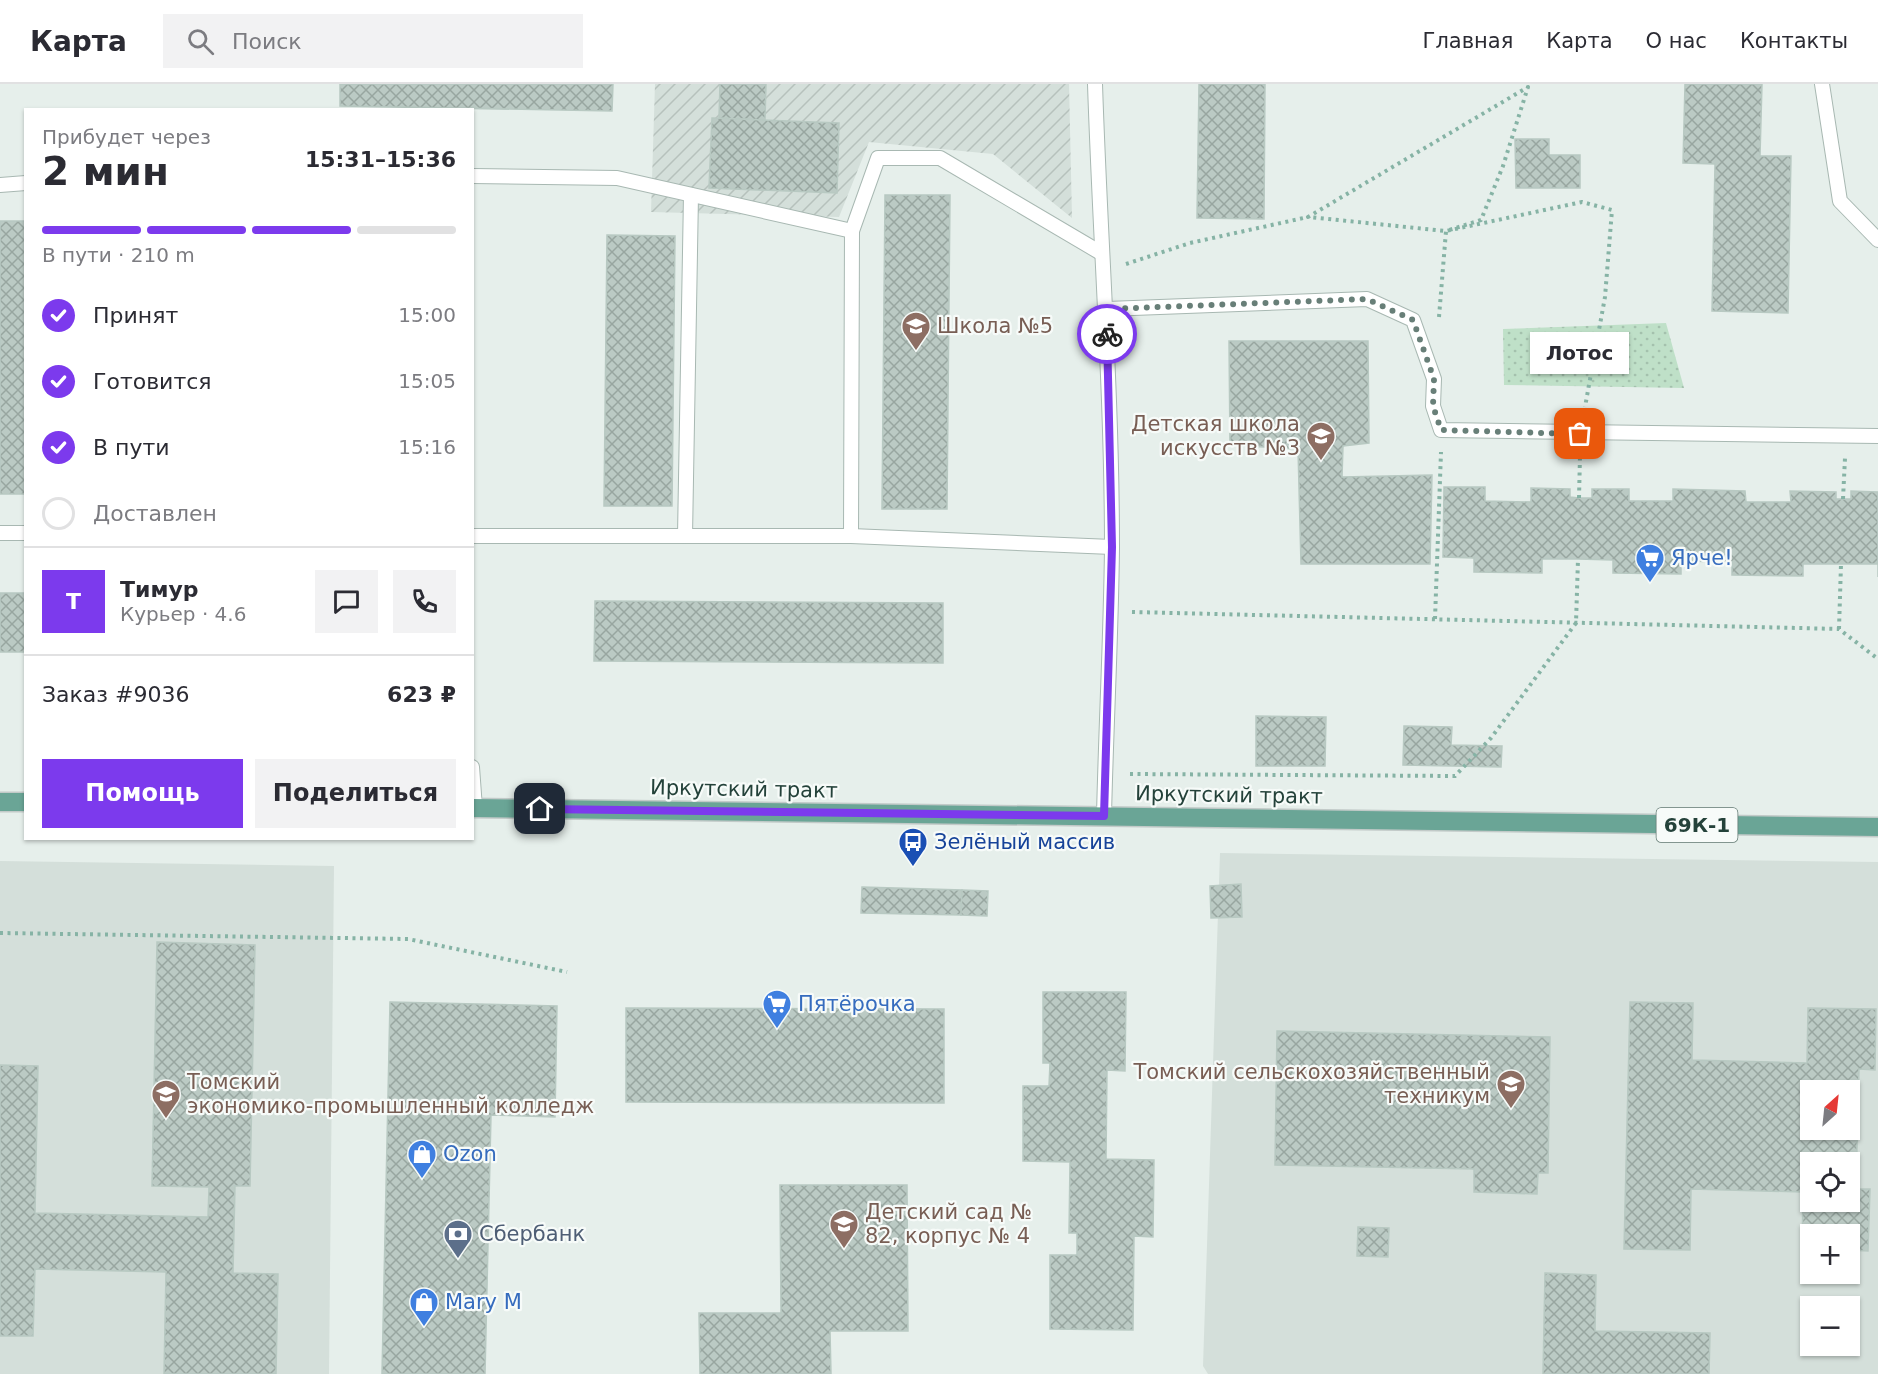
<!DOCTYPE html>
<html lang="ru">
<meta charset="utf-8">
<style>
body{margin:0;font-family:"DejaVu Sans",sans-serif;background:#f2f2f3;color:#2b2b33;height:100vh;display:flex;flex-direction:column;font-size:22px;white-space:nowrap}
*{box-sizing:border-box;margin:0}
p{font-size:20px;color:#7c7c81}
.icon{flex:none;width:33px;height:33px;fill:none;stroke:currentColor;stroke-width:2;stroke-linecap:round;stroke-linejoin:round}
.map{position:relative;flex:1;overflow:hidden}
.side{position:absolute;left:24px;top:24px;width:450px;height:732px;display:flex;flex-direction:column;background:#fff;border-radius:0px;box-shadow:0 2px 4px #0004}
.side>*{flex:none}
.needle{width:39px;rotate:27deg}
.controls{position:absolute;left:1800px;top:996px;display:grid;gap:12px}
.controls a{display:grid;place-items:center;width:60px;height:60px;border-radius:0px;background:#fff;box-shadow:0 2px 4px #0004;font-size:30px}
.pin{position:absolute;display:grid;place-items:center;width:51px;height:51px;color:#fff;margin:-26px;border-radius:12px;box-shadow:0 3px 9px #0006}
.courier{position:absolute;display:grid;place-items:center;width:60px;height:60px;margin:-30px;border:4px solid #7c3aed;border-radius:50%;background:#fff;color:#222;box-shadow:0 2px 8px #0007}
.bubble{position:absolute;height:42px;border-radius:0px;background:#fff;box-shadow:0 2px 4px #0004;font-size:20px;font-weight:600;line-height:42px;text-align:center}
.head em{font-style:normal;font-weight:600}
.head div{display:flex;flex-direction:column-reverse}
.head{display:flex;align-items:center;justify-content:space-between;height:102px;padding:0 18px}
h1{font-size:39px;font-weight:600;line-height:45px}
.bar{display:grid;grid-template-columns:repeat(4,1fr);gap:9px 6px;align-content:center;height:72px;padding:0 18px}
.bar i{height:8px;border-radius:4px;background:#e1e1e2}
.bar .current{background:#7c3aed}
.bar p{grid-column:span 4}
.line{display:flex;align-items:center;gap:15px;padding:0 18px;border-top:2px solid #e1e1e2}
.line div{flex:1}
.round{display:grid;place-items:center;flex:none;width:63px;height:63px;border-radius:0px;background:#f2f2f3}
ol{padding:0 18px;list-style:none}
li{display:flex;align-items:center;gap:18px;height:66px}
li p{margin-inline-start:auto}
li .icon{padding:6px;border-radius:50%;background:#7c3aed;color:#fff;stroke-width:4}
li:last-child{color:#7c7c81}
li i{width:33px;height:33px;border:3px solid #e1e1e2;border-radius:50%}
.button{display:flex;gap:12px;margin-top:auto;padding:12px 18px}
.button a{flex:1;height:69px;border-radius:0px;background:#7c3aed;color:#fff;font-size:24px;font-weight:600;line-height:69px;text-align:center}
.button a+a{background:#f2f2f3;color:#2b2b33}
header{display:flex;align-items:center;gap:36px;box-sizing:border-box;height:84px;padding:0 30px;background:#fff;border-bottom:2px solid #e1e1e2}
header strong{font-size:28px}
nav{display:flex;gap:33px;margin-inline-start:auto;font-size:21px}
.search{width:420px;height:54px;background:#f2f2f3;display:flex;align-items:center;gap:15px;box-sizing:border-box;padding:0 21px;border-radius:0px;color:#7c7c81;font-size:22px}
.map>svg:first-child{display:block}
</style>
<header>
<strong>Карта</strong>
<div class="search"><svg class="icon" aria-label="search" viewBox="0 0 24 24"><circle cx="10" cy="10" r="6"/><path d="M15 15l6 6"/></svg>Поиск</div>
<nav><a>Главная</a><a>Карта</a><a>О нас</a><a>Контакты</a></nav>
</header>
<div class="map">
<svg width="1878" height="1290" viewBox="0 0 1878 1290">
<defs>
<pattern id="industrial-furrows" width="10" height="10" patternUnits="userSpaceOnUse" patternTransform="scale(1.5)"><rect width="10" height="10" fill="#d4dfda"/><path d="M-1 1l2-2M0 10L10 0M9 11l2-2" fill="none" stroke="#b6c1bc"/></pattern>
<pattern id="park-dots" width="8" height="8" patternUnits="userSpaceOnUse" patternTransform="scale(1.5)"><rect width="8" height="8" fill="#bfe0c8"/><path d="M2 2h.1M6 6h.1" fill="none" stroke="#a4c1ad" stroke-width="1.8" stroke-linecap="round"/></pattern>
<pattern id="building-cross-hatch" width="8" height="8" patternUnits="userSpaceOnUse" patternTransform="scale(1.5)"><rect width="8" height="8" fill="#bbcac4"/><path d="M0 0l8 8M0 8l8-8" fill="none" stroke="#98a6a0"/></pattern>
</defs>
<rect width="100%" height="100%" fill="#e6efeb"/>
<!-- built -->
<g fill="#d4dfda" fill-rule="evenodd">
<path d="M1220,769L1878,778V1290H1208L1203,1282ZM1810,1006H1850V1046H1810ZM1810,1078H1850V1118H1810ZM1810,1150H1850V1190H1810ZM1810,1222H1850V1262H1810Z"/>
<polygon points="0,777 334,782 329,1290 0,1290"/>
</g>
<!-- industrial -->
<polygon fill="url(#industrial-furrows)" points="655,0 1069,0 1072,134 993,70 869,58 839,133 651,128"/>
<!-- park -->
<polygon fill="url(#park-dots)" points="1666,239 1684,304 1504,301 1503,245"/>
<!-- building -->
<g fill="url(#building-cross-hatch)" stroke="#b8c9c2" stroke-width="1.5" fill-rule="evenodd">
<polygon points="340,0 613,0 612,27 340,22"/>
<polygon points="720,0 766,0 765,36 719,34"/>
<polygon points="1199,0 1265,0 1264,135 1197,134"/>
<polygon points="1685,0 1762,0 1760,72 1791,72 1788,229 1712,227 1715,80 1683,79"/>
<polygon points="712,34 839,39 837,109 709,104"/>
<polygon points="1515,55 1549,55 1549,71 1580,71 1580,104 1516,104"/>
<polygon points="885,111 950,111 947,425 882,425"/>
<rect x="0" y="137" width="26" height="273"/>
<polygon points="607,151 675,152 672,422 604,422"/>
<polygon points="1229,257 1368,257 1369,359 1343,362 1342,393 1432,391 1430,480 1301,480 1298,365 1230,361"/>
<polygon points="1444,403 1485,403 1485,417 1531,418 1531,404 1570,405 1570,413 1579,414 1592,414 1592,405 1629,405 1629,417 1673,417 1673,405 1745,407 1746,418 1791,418 1790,407 1836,408 1836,415 1851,415 1851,407 1878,408 1878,493 1878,480 1803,480 1803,492 1732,491 1732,478 1681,477 1681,490 1613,489 1613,476 1578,475 1542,475 1542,489 1474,488 1474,474 1443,473"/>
<rect x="0" y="509" width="26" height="59"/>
<polygon points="595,517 943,519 943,579 594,577"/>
<polygon points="1256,632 1326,633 1325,682 1256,682"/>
<polygon points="1404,642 1452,643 1451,661 1502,662 1501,683 1403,681"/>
<polygon points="1241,800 1242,833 1211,834 1210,802"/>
<polygon points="862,803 962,806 961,831 861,829"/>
<polygon points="962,806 988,807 987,832 961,831"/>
<polygon points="157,858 255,861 250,1102 235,1102 233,1189 278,1190 276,1290 164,1290 166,1188 35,1185 33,1252 0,1252 0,981 38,982 35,1129 208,1133 209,1103 152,1102"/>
<polygon points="1043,908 1126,908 1125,987 1107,986 1106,1075 1154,1076 1153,1153 1134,1152 1133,1246 1050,1245 1050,1171 1077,1171 1077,1149 1069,1149 1070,1078 1023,1077 1023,1002 1049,1002 1050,979 1043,979"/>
<polygon points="390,918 557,922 555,1033 491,1031 485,1290 382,1290"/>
<path d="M1630,918L1693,919L1692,976L1807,979L1808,924L1876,925L1875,986L1859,985L1856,1105H1870L1868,1167L1850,1166V1150H1810V1165H1802L1803,1108L1691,1105L1690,1166L1624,1165ZM1810,1006H1850V1046H1810ZM1810,1078H1850V1118H1810Z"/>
<polygon points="626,924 944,925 944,1019 626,1018"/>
<polygon points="1277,947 1550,953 1548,1089 1538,1089 1537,1110 1474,1108 1474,1085 1275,1081"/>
<polygon points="780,1101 907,1101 908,1247 830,1247 831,1290 700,1290 699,1229 781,1229"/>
<polygon points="1358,1143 1389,1144 1388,1173 1357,1172"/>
<polygon points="1545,1189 1596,1191 1595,1247 1710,1249 1709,1290 1543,1290"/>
</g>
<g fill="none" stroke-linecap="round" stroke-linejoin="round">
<!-- service casing -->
<g stroke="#a8b8b2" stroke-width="16">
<g id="service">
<path d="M1095,0C1100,155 1112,309 1112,464C1111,553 1106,643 1104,732"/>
<polyline points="1822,0 1840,117 1878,156"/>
<polyline points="472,92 617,94 852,147"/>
<polyline points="0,101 26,99"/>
<polyline points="1107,225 1367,215 1413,236 1434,295 1433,322 1441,346 1878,352"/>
<polyline points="0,449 26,449"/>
<polyline points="472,452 851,452 1112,463"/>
<polyline points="685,452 691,111"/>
<polyline points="851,452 852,147 878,74 940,74 1101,169"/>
<polyline points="472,683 475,724"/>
</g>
</g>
<!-- primary casing -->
<g stroke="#c2cac8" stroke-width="21">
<g id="primary">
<polyline points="0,718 26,718"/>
<polyline points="472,724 1878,743"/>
</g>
</g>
<!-- path -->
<g stroke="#86b3a5" stroke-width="4" stroke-dasharray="3 4.5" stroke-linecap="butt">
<polyline points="1126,180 1190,159 1308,133"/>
<polyline points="1439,233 1446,147 1481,136 1503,82 1528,3 1308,133 1446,147 1582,118 1612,126 1605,213 1585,323"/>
<polyline points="1579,414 1580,372"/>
<polyline points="1843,415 1845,374"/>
<polyline points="1132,528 1839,545 1878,575"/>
<polyline points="1435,535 1441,368"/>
<polyline points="1839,545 1841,480"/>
<polyline points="1130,690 1455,692 1491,654 1576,539 1578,475"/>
<polyline points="0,849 408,855 567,888"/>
</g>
<!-- service -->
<use href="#service" stroke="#fff" stroke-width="14"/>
<!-- primary -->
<use href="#primary" stroke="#6aa596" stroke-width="18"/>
</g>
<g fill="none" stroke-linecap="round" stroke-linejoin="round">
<!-- done -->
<polyline stroke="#687f78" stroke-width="6" stroke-dasharray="0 10.8" points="1107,250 1107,225 1367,215 1413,236 1434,295 1433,322 1441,346 1580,350"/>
<!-- route -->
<polyline stroke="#7c3aed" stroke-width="8" points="540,725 1104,732 1112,463 1107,250"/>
</g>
<!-- icons -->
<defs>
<g id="school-pin" transform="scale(1.5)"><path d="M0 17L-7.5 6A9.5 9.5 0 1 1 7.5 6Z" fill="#8d6e63" stroke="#f7fbf9"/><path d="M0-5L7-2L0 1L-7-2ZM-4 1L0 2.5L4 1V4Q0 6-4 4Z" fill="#fff"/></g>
<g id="supermarket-pin" transform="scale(1.5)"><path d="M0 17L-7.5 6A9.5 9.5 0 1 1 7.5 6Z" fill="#3f7fe0" stroke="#f7fbf9"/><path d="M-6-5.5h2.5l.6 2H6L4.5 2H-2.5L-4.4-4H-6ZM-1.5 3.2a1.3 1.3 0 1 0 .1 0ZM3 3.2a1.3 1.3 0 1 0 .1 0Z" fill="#fff"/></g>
<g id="bus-pin" transform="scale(1.5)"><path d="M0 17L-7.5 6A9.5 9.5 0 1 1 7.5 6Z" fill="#1a4fb4" stroke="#f7fbf9"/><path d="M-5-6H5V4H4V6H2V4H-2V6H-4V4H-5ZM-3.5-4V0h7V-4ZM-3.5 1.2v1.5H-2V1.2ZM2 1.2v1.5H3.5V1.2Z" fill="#fff"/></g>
<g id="university-pin" transform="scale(1.5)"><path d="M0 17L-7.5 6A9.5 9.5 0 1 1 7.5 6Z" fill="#8d6e63" stroke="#f7fbf9"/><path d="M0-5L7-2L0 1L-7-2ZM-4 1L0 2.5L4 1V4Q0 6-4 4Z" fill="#fff"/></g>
<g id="shop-pin" transform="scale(1.5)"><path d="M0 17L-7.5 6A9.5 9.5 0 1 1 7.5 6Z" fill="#3f7fe0" stroke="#f7fbf9"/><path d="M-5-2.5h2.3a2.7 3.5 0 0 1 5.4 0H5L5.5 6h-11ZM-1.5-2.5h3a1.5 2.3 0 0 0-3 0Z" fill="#fff"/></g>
<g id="bank-pin" transform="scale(1.5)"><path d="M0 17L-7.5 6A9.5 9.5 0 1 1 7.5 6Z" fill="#5c6f8a" stroke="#f7fbf9"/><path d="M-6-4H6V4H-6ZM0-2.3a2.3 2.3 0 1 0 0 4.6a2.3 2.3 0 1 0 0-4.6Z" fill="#fff"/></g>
</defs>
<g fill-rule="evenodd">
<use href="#school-pin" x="916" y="242"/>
<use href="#school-pin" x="1321" y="352"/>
<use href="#supermarket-pin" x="1650" y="474"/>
<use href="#bus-pin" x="913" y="758"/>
<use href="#supermarket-pin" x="777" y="920"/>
<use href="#university-pin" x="1511" y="1000"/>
<use href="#university-pin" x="166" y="1010"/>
<use href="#shop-pin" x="422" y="1070"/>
<use href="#school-pin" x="844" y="1140"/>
<use href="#bank-pin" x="458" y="1150"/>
<use href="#shop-pin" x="424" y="1218"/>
</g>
<g text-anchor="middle" stroke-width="4.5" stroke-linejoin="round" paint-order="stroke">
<!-- shield labels -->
<rect fill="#f7fbf9" stroke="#637a73" stroke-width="1.5" x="1656.5" y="724" width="81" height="34" rx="4.5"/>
<g font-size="20" font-weight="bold" fill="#24423a">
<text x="1697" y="748">69К-1</text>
</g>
<!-- education labels -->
<g font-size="21" fill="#785e54" stroke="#f7fbf9" text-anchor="start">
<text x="937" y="249">Школа №5</text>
<text x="1300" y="347" text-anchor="end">Детская школа<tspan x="1300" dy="24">искусств №3</tspan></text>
<text x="1490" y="995" text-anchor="end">Томский сельскохозяйственный<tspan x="1490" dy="24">техникум</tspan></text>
<text x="187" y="1005">Томский<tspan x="187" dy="24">экономико-промышленный колледж</tspan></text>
<text x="865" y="1135">Детский сад №<tspan x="865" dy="24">82, корпус № 4</tspan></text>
</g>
<!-- shop labels -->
<g font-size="21" fill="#366cbe" stroke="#f7fbf9" text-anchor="start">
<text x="1671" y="481">Ярче!</text>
<text x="798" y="927">Пятёрочка</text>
<text x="443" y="1077">Ozon</text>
<text x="445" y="1225">Mary M</text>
</g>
<!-- street labels -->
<g font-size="21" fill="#24423a" stroke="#f7fbf9">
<text transform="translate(744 705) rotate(1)" y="7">Иркутский тракт</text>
<text transform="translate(1229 711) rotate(1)" y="7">Иркутский тракт</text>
</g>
<!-- transit labels -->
<g font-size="21" fill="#164399" stroke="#f7fbf9" text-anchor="start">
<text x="934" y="765">Зелёный массив</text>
</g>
<!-- service labels -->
<g font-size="21" fill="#4e5e75" stroke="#f7fbf9" text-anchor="start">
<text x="479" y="1157">Сбербанк</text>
</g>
</g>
</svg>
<div class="controls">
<a><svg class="needle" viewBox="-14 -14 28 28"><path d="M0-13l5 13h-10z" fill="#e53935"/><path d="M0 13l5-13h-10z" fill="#7c7c81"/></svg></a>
<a><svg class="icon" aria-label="locate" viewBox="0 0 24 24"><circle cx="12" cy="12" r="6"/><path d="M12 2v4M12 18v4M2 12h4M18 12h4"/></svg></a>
<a>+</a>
<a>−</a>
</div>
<div class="pin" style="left:1580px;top:350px;background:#ea580c"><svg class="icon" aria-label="bag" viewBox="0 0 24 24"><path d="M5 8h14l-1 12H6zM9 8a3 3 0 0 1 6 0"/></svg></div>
<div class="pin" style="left:540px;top:725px;background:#1f2937"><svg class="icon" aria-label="home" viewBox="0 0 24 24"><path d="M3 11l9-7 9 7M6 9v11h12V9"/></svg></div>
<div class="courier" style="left:1107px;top:250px"><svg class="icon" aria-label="bike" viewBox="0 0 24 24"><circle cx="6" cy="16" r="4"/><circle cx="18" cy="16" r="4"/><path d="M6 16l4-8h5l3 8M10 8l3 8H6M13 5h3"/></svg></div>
<div class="bubble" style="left:1530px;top:248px;width:99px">Лотос</div>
<section class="side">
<div class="head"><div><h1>2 мин</h1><p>Прибудет через</p></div><em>15:31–15:36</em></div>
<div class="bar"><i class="current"></i><i class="current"></i><i class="current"></i><i></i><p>В пути · 210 m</p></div>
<ol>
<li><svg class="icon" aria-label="check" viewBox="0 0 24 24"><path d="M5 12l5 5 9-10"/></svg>Принят<p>15:00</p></li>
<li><svg class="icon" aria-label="check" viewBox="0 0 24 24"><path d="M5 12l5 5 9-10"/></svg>Готовится<p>15:05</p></li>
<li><svg class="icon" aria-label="check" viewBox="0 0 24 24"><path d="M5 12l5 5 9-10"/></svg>В пути<p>15:16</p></li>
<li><i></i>Доставлен</li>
</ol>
<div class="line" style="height:108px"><b class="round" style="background:#7c3aed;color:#fff">Т</b><div><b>Тимур</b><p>Курьер · 4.6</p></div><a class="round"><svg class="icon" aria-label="chat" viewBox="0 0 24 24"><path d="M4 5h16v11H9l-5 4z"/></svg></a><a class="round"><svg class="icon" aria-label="phone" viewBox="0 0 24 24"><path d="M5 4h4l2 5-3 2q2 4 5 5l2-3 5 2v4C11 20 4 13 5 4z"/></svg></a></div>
<div class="line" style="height:78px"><div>Заказ #9036</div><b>623 ₽</b></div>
<div class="button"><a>Помощь</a><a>Поделиться</a></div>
</section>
</div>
